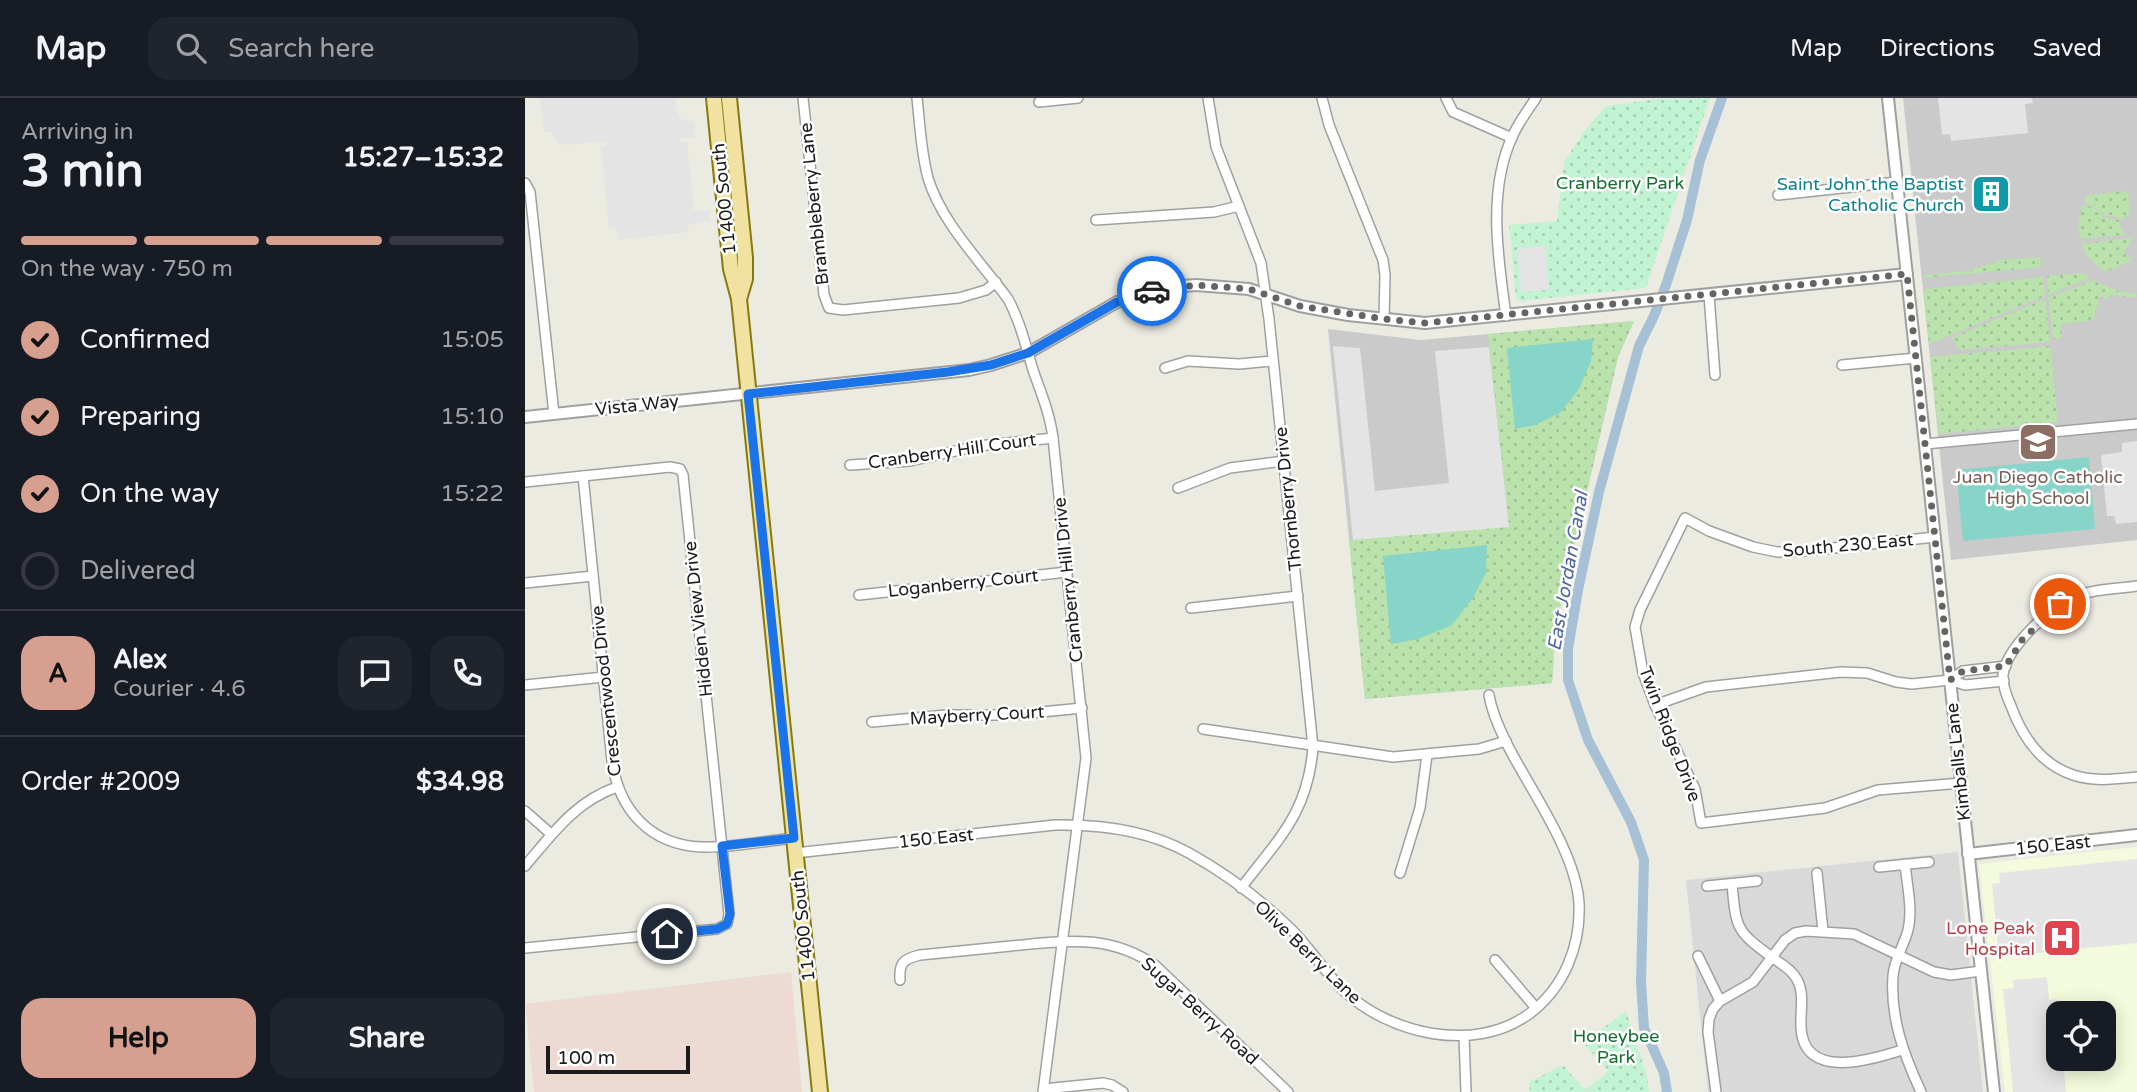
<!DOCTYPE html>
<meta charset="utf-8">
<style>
body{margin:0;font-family:"Varela Round",sans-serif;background:#20242c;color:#f1f3f6;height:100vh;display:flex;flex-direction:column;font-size:26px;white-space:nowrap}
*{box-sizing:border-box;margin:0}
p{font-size:23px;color:#9ea1a6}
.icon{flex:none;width:38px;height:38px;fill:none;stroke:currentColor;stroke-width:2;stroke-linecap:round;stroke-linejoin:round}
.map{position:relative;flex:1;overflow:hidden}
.sheet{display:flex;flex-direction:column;background:#171b24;width:525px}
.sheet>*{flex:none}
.tools{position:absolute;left:1521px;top:903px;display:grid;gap:14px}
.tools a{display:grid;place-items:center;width:70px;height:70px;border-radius:14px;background:#171b24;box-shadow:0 4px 18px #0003;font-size:35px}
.scale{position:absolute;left:21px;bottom:18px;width:144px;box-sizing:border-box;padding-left:7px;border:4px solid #1c1c1c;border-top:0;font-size:19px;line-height:24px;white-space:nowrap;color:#1c1c1c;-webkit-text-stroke:5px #fff;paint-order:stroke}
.pin{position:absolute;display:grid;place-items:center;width:60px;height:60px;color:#fff;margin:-30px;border:4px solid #fff;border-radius:50%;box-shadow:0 2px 7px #0007}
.courier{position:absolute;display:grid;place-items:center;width:70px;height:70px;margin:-35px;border:5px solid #1a73e8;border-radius:50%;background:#fff;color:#222;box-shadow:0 2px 9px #0007}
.overview em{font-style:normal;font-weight:800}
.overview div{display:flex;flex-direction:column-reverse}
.overview{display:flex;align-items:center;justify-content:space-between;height:119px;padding:0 21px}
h1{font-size:46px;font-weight:800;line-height:52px}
.bar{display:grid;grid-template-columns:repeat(4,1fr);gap:10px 7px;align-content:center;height:84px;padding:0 21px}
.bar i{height:9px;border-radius:5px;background:#363941}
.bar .on{background:#d69f90}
.bar p{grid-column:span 4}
.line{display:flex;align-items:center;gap:18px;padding:0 21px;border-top:2px solid #363941}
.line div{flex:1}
.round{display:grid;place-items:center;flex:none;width:74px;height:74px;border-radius:21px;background:#20242c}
ol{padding:0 21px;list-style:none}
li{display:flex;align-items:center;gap:21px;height:77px}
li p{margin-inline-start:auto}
li .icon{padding:7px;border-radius:50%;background:#d69f90;color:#111;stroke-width:4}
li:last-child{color:#9ea1a6}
li i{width:38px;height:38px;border:4px solid #363941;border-radius:50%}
.cta{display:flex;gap:14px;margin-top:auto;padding:14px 21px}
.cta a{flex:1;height:80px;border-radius:21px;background:#d69f90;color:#111;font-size:28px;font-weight:800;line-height:80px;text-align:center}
.cta a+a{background:#20242c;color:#f1f3f6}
header{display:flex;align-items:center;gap:42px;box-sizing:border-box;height:98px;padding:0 35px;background:#171b24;border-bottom:2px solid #363941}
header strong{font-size:33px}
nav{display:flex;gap:38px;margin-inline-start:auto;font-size:24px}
.search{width:490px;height:63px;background:#20242c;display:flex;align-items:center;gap:18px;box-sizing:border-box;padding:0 24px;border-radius:21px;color:#9ea1a6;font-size:26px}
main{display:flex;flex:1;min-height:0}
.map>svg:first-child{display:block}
</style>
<header>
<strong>Map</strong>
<div class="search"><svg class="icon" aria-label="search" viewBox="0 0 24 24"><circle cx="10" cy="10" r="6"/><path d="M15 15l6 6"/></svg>Search here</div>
<nav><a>Map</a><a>Directions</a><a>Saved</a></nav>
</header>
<main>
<section class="sheet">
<div class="overview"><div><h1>3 min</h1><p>Arriving in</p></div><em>15:27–15:32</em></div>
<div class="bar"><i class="on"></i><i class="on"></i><i class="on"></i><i></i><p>On the way · 750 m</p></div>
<ol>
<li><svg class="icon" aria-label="check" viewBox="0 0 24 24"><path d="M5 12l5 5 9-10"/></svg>Confirmed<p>15:05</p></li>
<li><svg class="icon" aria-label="check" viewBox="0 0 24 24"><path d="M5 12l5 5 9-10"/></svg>Preparing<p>15:10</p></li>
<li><svg class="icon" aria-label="check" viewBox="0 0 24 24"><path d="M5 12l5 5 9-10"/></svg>On the way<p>15:22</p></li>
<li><i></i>Delivered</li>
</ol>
<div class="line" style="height:126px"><b class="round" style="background:#d69f90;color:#111">A</b><div><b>Alex</b><p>Courier · 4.6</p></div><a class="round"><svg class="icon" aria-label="chat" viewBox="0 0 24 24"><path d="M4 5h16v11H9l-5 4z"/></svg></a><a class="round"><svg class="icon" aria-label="phone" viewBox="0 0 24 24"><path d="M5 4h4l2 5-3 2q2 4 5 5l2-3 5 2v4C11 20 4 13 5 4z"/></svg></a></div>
<div class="line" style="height:91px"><div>Order #2009</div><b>$34.98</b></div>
<div class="cta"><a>Help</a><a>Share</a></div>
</section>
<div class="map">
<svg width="1612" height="994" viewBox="0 0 1612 994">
<defs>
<pattern id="grass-dots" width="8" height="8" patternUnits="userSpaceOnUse" patternTransform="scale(1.75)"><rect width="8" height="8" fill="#bae2ac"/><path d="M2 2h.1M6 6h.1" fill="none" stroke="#9fc193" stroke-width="1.8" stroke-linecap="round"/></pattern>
<pattern id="park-dots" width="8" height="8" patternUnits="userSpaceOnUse" patternTransform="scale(1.75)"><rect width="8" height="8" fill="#c2f3d2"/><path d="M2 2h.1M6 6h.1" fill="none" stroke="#a6d0b4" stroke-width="1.8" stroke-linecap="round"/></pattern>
</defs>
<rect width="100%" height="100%" fill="#ecebe2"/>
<!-- residential -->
<polygon fill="#dad9d9" points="1433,754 1458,994 1183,994 1161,782"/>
<!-- commercial -->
<polygon fill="#ecdad3" points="266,874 277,994 9,994 0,906"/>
<!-- education -->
<path fill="#f4fbdc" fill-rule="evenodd" d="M1612,749V994H1480L1454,766ZM1533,915H1578V961H1533Z"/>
<!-- religious -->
<g fill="#cacaca">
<polygon points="1378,0 1612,0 1612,442 1426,462"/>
<polygon points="1109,223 1093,259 1031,528 1027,585 840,601 803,231 896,242"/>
</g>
<!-- grass -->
<g fill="url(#grass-dots)">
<path d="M1603,93L1605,115L1597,123C1591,117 1587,119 1580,117C1571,113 1571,108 1559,105L1562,97Z"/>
<polygon points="1557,107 1569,110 1579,119 1593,122 1600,137 1555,141 1553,127"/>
<polygon points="1607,140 1600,152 1601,158 1606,163 1579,174 1562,158 1556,146"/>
<polygon points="1515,159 1516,169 1398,180 1399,177 1443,173 1477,162"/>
<polygon points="1558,175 1565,180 1523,197 1522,178"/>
<polygon points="1518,179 1520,198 1404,246 1399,197 1400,191"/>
<polygon points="1568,182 1592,193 1612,196 1612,199 1600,199 1586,196 1584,201 1575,198 1568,222 1536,226 1537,240 1528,241 1523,200"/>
<polygon points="1520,201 1525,244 1435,252 1426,240"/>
<polygon points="1109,223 1093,259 1031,528 1027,585 840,601 824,442 984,428 963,236"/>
<polygon points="1525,248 1533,324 1414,336 1405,259"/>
</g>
<!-- park -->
<g fill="url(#park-dots)">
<polygon points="1185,0 1121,190 995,203 991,200 984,127 1032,123 1039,64 1060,32 1081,8 1133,1"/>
<polygon points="1101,913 1122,978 1124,994 1005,994 1004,984 1038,967 1060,992 1084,973 1058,945"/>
</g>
<!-- pitch -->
<g fill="#87d5c9">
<polygon points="1068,241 1066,263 1054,291 1035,315 1010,327 990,331 982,250"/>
<polygon points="1564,359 1570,431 1438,443 1431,372"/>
<polygon points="962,447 961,475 948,500 927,527 893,541 866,546 858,458"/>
</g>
<!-- parking -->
<g fill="#e4e4e4">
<polygon points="15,0 150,0 152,13 155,20 161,23 169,23 170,39 154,41 155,44 162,44 169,110 162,113 184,112 185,123 163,126 164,134 93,142 92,130 84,131 76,49 81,48 82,45 80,43 41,47 32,45 26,34 19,34"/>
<polygon points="1413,0 1507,0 1508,5 1500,6 1503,35 1426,43 1425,36 1417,37"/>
<polygon points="1020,148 1024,192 996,194 992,150"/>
<polygon points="808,248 835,250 850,393 924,385 910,253 964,249 984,429 828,442"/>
<polygon points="1612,343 1612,424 1591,426 1589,418 1582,418 1576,357 1597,354 1597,345"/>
<polygon points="1612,761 1612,845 1483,858 1482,849 1473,849 1467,786 1475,785 1474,775"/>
<polygon points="1522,879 1524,902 1532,901 1533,961 1538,961 1541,994 1488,994 1478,891 1489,890 1488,882"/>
</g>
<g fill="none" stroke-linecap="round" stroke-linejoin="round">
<!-- canal -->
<polyline stroke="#a6c0d6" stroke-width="10" points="1142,994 1139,975 1119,930 1116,884 1119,762 1106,724 1063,642 1043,582 1043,551 1053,492 1074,394 1114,248 1129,218 1141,187 1162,122 1175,62 1197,0"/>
<!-- minor casing -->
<g stroke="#a0a0a0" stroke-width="12">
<g id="minor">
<polyline points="278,0 299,197 304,210 318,212 434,200 461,192 471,184"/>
<path d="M392,0C395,27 396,54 403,80C416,124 456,164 483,201C496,225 501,250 509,275C517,297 525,317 528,340L561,660L518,994"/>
<path d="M683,0L691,49L736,165L744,221L788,649C783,715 754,740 716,790"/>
<polyline points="797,0 804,27 858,162 860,177 859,221"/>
<polyline points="921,0 928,14 987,40"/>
<polyline points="514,4 553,0"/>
<polyline points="0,85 5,94 29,316"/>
<polyline points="1253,97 1372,84"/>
<polyline points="571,122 689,114 714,108"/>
<polyline points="1184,197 1190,277"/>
<path d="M981,218C973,159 962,92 988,37C994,24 1003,12 1011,0"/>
<polyline points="1317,267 1391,260"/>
<polyline points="640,270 663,263 714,266 748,263"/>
<polyline points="1400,346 1612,326"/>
<polyline points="325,367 385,363 453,348 528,340"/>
<path d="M58,378L87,663C94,712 125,747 177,749C207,750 239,743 269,740"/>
<polyline points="0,384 145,369 155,371 158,377 204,816 202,826 192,831 0,850"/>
<polyline points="653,390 705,370 759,363"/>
<polyline points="1410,439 1281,453 1252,454 1228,449 1184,433 1160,420 1115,512 1110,529 1118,575 1130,607 1170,691 1176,725 1300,710 1353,692 1436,685"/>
<polyline points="0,485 68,478"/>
<path d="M1612,488C1591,491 1568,491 1549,499C1525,509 1481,550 1478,577C1477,587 1482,599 1486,608C1497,638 1515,666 1548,677C1569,684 1590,681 1612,679"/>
<polyline points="334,497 542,474"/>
<polyline points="666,510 773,498"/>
<polyline points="1425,582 1438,573 1481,568"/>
<polyline points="0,587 79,579"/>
<polyline points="1130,607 1181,589 1316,574 1342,575 1371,584 1387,586 1425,582 1440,587 1479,583"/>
<polyline points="347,624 421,617 487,617 557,610"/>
<polyline points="678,631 868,659 954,651 981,643"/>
<polyline points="0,713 26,736"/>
<path d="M270,755L530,727C577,726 623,732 664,755C700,775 736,802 766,831C785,850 799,873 818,892C864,936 949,956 1004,916C1039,890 1056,848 1054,805C1051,754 1005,692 982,646C974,630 967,615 964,597"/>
<path d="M1380,766C1382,787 1388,812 1383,832C1379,848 1369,861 1368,878C1365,920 1379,957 1396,994"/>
<path d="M0,768C28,735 51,703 92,689"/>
<polyline points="1354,769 1404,764"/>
<polyline points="875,775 895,710 902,657"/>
<polyline points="1292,775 1298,833"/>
<path d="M1207,786C1211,831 1211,833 1248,860C1255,865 1264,870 1269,877C1281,892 1275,911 1276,929C1278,983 1346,962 1377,952"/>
<polyline points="1182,788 1232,783"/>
<polyline points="1173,858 1195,903"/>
<polyline points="970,862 1011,910"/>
<path d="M375,882C374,865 378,861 395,857C425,854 456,851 486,848C540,843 584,835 631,868L763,994"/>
<polyline points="939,938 941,994"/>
<polyline points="519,991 578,985 587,987 598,994"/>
<polyline points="1191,994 1183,934 1184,921 1188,911 1195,903 1228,884 1260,842 1270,835 1281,833 1329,836 1409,874 1426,877 1456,873"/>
</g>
</g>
<!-- tertiary casing -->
<g stroke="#a0a0a0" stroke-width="14">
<g id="tertiary">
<polyline points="1363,0 1469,994"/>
<polyline points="0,319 444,272 466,267 503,255 592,204 645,189 671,187 724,191 775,208 823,217 900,225 1382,176"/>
<polyline points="1443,756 1612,737"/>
</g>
</g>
<!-- primary casing -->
<g stroke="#867a0e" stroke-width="18">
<g id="primary">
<polyline points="189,0 206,171 214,201 295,994"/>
<polyline points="204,0 220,160 220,181 214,201"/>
</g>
</g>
<!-- minor -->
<use href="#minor" stroke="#fff" stroke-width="9"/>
<!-- tertiary -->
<use href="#tertiary" stroke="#fff" stroke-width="10"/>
<!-- primary -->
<use href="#primary" stroke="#f2e2a1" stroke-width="14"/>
</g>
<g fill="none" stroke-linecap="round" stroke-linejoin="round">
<!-- done -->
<polyline stroke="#656461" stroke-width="7" stroke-dasharray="0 12.6" points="627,193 671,187 724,191 775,208 859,221 900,225 1382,176 1425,582 1438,573 1481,568 1497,542 1535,506"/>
<!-- route -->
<polyline stroke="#1a73e8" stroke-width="9" points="142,836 192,831 202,826 205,816 197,748 269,740 223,296 423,274 466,267 503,255 592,204 627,193"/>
</g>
<!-- icons -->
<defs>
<g id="building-square" transform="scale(2.0125)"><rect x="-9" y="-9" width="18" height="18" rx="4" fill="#0f9aa8" stroke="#fff"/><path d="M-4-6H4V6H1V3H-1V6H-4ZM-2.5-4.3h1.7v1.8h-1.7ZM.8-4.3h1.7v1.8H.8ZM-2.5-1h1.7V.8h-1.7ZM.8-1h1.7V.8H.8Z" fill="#fff"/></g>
<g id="school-square" transform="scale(2.0125)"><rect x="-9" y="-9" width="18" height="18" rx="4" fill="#8d6e63" stroke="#fff"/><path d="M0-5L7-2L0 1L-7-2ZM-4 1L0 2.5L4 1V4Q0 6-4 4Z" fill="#fff"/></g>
<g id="hospital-square" transform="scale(2.0125)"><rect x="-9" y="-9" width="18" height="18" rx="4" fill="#e0444e" stroke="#fff"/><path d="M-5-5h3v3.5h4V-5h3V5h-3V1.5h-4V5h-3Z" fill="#fff"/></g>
</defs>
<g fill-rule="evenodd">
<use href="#building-square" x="1466" y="96"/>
<use href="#school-square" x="1513" y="344"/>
<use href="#hospital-square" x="1537" y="840"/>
</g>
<g text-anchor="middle" stroke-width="5" stroke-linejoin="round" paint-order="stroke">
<!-- park labels -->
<g font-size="18" fill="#156e32" stroke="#fff">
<text x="1095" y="91">Cranberry Park</text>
<text x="1091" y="944">Honeybee<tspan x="1091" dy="21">Park</tspan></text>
</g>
<!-- culture labels -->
<g font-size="18" fill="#0d838f" stroke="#fff" text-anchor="end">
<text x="1439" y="92">Saint John the Baptist<tspan x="1439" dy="21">Catholic Church</tspan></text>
</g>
<!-- street labels -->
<g font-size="18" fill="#1c1c1c" stroke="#fff">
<text transform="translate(199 101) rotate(-96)" y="6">11400 South</text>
<text transform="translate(289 106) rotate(-96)" y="6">Brambleberry Lane</text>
<text transform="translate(112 307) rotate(-6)" y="6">Vista Way</text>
<text transform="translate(427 353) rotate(-8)" y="6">Cranberry Hill Court</text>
<text transform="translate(763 401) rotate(-96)" y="6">Thornberry Drive</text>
<text transform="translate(1323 447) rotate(-5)" y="6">South 230 East</text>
<text transform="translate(543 482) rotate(-96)" y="6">Cranberry Hill Drive</text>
<text transform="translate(438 485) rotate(-6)" y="6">Loganberry Court</text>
<text transform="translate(173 521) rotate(-96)" y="6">Hidden View Drive</text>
<text transform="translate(81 593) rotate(-96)" y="6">Crescentwood Drive</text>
<text transform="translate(452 617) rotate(-3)" y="6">Mayberry Court</text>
<text transform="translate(1145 636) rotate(69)" y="6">Twin Ridge Drive</text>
<text transform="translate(1433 664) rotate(-96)" y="6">Kimballs Lane</text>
<text transform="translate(411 740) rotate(-6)" y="6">150 East</text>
<text transform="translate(1528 747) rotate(-6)" y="6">150 East</text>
<text transform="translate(278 828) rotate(-96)" y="6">11400 South</text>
<text transform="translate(783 854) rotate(44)" y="6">Olive Berry Lane</text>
<text transform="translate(675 913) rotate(42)" y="6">Sugar Berry Road</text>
</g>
<!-- education labels -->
<g font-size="18" fill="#785e54" stroke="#fff">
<text x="1513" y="385">Juan Diego Catholic<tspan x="1513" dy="21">High School</tspan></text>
</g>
<!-- health labels -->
<g font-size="18" fill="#be3a42" stroke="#fff" text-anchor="end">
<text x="1510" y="836">Lone Peak<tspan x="1510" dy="21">Hospital</tspan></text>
</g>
<!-- water labels -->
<g font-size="19" font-style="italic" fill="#5267a2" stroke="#fff">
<text transform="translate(1042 473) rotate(-80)" y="7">East Jordan Canal</text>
</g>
</g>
</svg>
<div class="tools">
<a><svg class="icon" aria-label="locate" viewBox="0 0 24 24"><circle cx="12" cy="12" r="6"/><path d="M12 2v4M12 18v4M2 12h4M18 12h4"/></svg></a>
</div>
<div class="scale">100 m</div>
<div class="pin" style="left:1535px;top:506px;background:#ea580c"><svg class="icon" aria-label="bag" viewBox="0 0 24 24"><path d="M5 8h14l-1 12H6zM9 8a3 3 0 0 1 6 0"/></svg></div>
<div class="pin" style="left:142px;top:836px;background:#1f2937"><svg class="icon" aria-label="home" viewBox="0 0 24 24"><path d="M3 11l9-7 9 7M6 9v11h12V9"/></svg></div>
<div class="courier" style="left:627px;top:193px"><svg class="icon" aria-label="car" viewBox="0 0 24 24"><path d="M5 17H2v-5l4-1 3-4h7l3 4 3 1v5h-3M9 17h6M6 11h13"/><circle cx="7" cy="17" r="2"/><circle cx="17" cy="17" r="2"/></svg></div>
</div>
</main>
